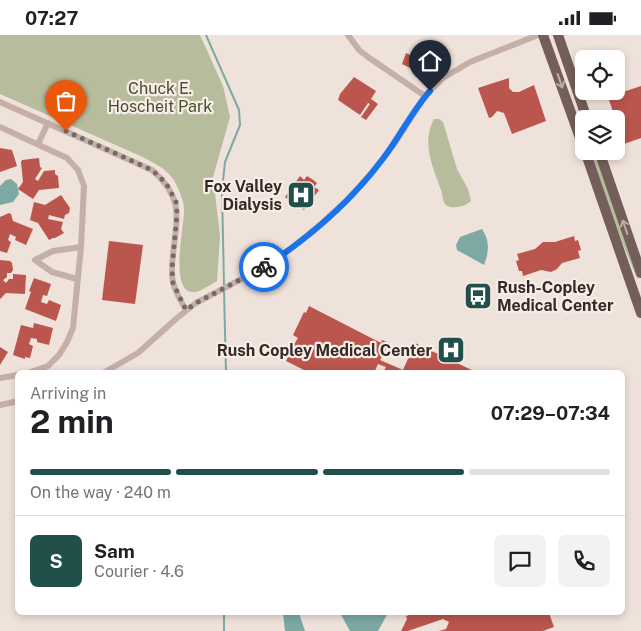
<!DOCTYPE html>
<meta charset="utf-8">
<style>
body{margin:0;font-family:"Public Sans",sans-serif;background:#f2f2f2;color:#202124;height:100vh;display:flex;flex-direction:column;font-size:19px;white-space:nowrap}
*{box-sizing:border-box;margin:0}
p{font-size:16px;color:#757577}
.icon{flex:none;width:28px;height:28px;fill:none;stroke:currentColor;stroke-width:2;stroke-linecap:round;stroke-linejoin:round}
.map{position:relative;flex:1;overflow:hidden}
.drawer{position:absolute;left:15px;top:335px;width:610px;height:245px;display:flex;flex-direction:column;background:#fff;border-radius:8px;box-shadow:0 2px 8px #0003}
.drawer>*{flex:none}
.tools{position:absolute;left:575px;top:15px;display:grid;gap:10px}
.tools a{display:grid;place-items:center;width:50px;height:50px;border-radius:8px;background:#fff;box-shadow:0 2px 8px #0003;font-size:25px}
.pin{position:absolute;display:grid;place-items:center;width:42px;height:42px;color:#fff;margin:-51px -21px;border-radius:50% 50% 50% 0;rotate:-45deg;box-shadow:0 0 5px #0007}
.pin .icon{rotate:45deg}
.courier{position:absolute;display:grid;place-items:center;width:50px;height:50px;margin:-25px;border:4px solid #1a73e8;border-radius:50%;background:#fff;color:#222;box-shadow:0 1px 6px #0007}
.summary em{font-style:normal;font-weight:700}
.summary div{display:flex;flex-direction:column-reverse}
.summary{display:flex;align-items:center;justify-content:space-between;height:85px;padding:0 15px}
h1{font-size:32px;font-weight:700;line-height:38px}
.bar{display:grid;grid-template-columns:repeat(4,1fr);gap:8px 5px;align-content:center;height:60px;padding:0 15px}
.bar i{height:6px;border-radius:4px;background:#e0e0e0}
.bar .current{background:#21504b}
.bar p{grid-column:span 4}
.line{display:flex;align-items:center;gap:12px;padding:0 15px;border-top:1px solid #e0e0e0}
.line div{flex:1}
.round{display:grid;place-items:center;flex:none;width:52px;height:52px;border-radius:8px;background:#f2f2f2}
.status{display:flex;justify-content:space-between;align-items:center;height:35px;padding:0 25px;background:#fff;direction:ltr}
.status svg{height:14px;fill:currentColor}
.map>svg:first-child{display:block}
</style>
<div class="status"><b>07:27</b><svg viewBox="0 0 49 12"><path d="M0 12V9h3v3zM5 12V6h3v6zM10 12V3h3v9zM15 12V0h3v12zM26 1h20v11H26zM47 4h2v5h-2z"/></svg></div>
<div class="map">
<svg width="641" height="596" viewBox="0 0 641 596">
<rect width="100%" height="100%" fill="#efe2da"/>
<!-- green -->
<g fill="#b7bc9c">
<path d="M0,0H200L223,51L230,82L213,142L220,201L217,246C211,249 202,256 196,257C167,261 185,190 184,174C184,165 178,153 174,145C166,133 149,125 136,119L0,59Z"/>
<path d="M434,84H439L443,87L457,134L468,154L471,166C466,171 452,175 446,170C442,166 443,161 441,155C433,132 421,108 434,84Z"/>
<polygon points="589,116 594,117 639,243 637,244 609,174"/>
</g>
<!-- water -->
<g fill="#7ca9a3">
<polygon points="11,144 17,149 19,159 13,167 0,170 0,151 6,145"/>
<path d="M482,194C490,205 489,218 484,230L457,215L456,210L460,202Z"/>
<polygon points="283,578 299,578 305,596 285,596"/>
<polygon points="340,578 388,578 378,596 350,596"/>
</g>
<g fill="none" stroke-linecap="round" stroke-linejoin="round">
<!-- stream -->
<g stroke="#7ca9a3" stroke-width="2">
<polyline points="206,0 239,75 240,90 225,127 222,155 224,250"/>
<polyline points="224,255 226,338"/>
<polyline points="224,596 224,578"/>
</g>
</g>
<!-- building -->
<g fill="#ba564e">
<polygon points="425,6 432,9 431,12 434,13 429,25 427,24 426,27 423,26 421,33 418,32 416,36 402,29 406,18 416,23"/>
<polygon points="354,42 376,56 371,64 378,69 366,85 361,82 370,69 368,68 360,80 338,65 340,59"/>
<polygon points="509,43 509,53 513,57 519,57 534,50 546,86 512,99 504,78 497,76 492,82 489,83 478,53"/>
<polygon points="641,51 641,103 624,109 608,62"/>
<polygon points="0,113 12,115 17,131 0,137"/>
<polygon points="39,123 40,132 42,133 35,144 38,146 44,136 55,135 55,139 58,141 59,153 39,155 33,164 18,154 23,147 21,127 22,125"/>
<polygon points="300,141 304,145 307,141 312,144 317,148 314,152 319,155 304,175 285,162"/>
<polygon points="61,160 70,173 69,178 65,180 64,184 49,180 48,184 63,187 61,194 64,198 55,203 53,203 49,205 38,188 30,185 34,167 45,170"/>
<polygon points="9,178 11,179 13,186 33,194 26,210 15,205 16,202 10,199 8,205 11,207 7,218 0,216 0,182"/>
<polygon points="574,201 575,206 578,205 581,215 578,216 580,223 562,228 557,234 551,237 541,235 523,241 522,236 519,236 516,226 519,225 517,219 535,214 543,207 555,207"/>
<polygon points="109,206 143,210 135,269 102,265"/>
<polygon points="0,225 10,226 12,228 13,235 11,238 7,238 7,242 3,245 6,248 9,244 13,244 13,239 26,240 25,259 6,258 0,264"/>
<polygon points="34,243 51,249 47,261 43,260 41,267 47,269 49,265 61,270 56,286 25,274 31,257 29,256"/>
<polygon points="309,271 381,308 382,305 390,308 380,325 403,335 415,308 478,338 383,338 386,332 378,329 374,338 310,338 286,326 289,320 284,317 290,306 295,308 298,303 293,300 304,277 306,278"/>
<polygon points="34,288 53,293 49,310 37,307 37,304 31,303 29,309 33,311 30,323 25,322 25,324 13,320 21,290 33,293"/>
<polygon points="0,312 8,317 0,330"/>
<polygon points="416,578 549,578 554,592 543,596 439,596 446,594 449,587 443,584 408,596 401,596 407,584 406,581"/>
</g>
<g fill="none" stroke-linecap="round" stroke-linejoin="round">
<!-- minor -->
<g stroke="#c5b0a8" stroke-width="6">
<polyline points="348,0 359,15 368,22 425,61"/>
<path d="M0,67L152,135C184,163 177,181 173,220C172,229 171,238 173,247C175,257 181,266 186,275"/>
<polyline points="0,92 67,123 78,135 84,151 81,212 73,293 67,307 59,320 48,331 28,338"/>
<polyline points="38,109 48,88"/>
<polyline points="77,244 52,237 35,225 53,216 81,212"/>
<polyline points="103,338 138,318 177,283 196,268 266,231 289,215 321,189 346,166 370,140 395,108 425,61 443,43 470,27 538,0"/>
<polyline points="0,343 18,340"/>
<polyline points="0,370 18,366"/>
</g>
<!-- primary -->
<g stroke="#735e5a" stroke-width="10">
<polyline points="543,0 584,114"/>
<polyline points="558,0 587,84"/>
<polyline points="585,116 641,278"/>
<polyline points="599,116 641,238"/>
</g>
</g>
<!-- one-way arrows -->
<defs><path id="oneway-shaft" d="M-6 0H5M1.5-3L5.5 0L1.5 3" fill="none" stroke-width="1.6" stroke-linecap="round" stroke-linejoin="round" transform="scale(1.25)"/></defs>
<g stroke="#bcaca7">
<use href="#oneway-shaft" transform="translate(560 46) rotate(71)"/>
<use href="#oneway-shaft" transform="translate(625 192) rotate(-109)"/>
</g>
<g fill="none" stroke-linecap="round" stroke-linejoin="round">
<!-- done -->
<polyline stroke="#756a66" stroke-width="5" stroke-dasharray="0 9" points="66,96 152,135 166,148 176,167 177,178 172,234 173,248 186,275 196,268 264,232"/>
<!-- route -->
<path stroke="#1a73e8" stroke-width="6" d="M264,232C309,203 350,167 382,125C399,103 412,76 430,56"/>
</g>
<!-- icons -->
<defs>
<g id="hospital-square" transform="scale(1.4375)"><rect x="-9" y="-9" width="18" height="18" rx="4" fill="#21504b" stroke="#f7ece6"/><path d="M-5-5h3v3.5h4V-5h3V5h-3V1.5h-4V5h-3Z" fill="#fff"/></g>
<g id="bus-square" transform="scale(1.4375)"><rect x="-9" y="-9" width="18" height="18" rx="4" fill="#21504b" stroke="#f7ece6"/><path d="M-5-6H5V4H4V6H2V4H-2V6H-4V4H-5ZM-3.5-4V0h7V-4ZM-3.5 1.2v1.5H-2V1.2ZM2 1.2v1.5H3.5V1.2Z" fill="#fff"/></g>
</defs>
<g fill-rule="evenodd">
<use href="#hospital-square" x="301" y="160"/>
<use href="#bus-square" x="478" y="261"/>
<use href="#hospital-square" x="451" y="315"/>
</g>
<g text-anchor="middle" stroke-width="4.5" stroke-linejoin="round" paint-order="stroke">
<!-- park labels -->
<g font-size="16" fill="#484f2e" stroke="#f7ece6">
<text x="160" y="59">Chuck E.<tspan x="160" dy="18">Hoscheit Park</tspan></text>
</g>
<!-- poi labels -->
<g font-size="16" font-weight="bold" fill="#332927" stroke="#f7ece6" text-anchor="end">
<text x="282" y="157">Fox Valley<tspan x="282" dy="18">Dialysis</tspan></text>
<text x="497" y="258" text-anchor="start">Rush-Copley<tspan x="497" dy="18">Medical Center</tspan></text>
<text x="432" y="321">Rush Copley Medical Center</text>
</g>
</g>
</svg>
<div class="tools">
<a><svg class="icon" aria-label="locate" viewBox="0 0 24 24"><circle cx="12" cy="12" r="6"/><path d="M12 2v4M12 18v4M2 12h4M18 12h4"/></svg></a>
<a><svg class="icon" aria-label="layers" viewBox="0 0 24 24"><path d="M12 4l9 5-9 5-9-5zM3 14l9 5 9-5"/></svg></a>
</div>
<div class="pin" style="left:66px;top:96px;background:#ea580c"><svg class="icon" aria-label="bag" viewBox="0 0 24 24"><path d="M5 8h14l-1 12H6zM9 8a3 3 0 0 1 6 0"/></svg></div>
<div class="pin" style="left:430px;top:56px;background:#1f2937"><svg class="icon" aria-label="home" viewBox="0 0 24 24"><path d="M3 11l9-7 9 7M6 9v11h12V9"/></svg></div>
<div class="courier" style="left:264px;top:232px"><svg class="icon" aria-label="bike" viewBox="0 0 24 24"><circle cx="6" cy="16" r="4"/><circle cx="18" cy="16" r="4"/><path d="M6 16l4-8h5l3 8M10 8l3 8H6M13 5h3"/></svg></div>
<section class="drawer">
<div class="summary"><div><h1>2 min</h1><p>Arriving in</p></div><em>07:29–07:34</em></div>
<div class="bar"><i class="current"></i><i class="current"></i><i class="current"></i><i></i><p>On the way · 240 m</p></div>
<div class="line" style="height:90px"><b class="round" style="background:#21504b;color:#fff">S</b><div><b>Sam</b><p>Courier · 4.6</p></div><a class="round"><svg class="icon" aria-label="chat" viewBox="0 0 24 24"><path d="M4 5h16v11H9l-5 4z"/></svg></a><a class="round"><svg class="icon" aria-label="phone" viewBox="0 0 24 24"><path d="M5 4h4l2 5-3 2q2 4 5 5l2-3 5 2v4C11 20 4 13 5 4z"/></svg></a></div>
</section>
</div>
